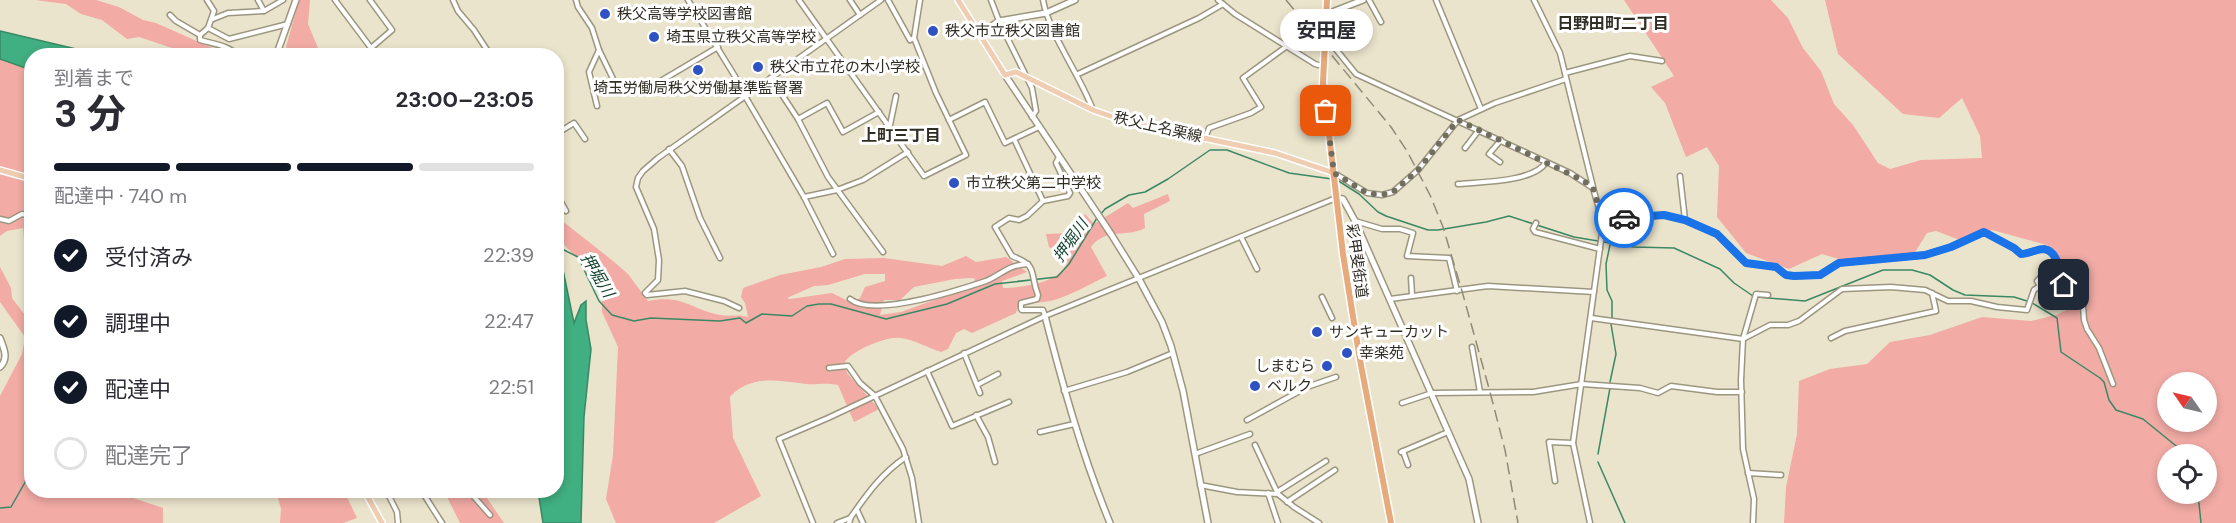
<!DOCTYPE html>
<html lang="ja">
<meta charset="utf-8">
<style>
body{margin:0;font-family:"DM Sans","Noto Sans JP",sans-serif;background:#f7f7f7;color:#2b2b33;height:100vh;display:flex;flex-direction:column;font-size:22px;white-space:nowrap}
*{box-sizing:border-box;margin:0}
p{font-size:20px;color:#7c7c81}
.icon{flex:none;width:33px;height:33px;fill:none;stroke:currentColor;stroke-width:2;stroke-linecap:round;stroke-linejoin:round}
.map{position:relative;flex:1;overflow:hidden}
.side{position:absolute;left:24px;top:48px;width:540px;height:450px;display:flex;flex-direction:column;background:#fff;border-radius:24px;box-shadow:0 3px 9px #0003}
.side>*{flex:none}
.needle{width:39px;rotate:304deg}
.controls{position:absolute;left:2157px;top:372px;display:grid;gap:12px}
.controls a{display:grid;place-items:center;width:60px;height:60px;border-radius:50%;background:#fff;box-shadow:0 3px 9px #0003;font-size:30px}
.pin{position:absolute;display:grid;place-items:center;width:51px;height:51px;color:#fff;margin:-26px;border-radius:12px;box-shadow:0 3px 9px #0006}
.courier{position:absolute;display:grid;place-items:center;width:60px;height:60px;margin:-30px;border:4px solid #1a73e8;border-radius:50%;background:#fff;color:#222;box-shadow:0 2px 8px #0007}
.bubble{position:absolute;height:42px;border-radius:21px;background:#fff;box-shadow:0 3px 9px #0003;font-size:20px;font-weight:700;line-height:42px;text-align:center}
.headline em{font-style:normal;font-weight:700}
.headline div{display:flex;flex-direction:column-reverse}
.headline{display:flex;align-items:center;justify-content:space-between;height:102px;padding:0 30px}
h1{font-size:39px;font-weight:700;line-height:45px}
.bar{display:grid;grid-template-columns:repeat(4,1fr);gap:9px 6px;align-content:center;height:72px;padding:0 30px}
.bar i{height:8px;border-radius:4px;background:#e1e1e2}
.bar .selected{background:#111827}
.bar p{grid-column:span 4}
ol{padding:0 30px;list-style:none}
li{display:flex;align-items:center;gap:18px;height:66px}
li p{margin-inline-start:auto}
li .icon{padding:6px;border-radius:50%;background:#111827;color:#fff;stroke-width:4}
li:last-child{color:#7c7c81}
li i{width:33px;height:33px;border:3px solid #e1e1e2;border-radius:50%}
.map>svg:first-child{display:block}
</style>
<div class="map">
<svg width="2236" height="523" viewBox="0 0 2236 523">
<rect width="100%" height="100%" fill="#ebe4cc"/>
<!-- green -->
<g fill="#f2aba5" fill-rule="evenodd">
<polygon points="35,0 96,0 119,7 143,20 156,23 228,55 193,55 139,37 127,39 102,20 81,14 66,4"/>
<polygon points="299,0 310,0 308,24 321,55 290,55 286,47"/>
<path d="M1624,0H1771L1788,18L1803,48L1821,71L1834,104L1853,125L1878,163L1890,169L1921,160L1982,158L1980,136L1962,98L1939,118L1903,114L1838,54L1825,0H2236V523H1784L1786,487L1797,434L1799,381L1830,369L1867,364L1890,342L1930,335L1982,317L2031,321L2056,315L2080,304L2073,273L2047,245L1992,230L1965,242L1936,231L1927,233L1912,257L1842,260L1822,254L1789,269L1746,253L1717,217L1719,166L1707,147L1686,157L1665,103L1651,87L1674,76ZM2168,382H2206V422H2168ZM2168,454H2206V494H2168Z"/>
<polygon points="0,59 31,70 32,129 29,130 32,132 31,252 24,240 23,228 7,231 0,236"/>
<path d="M1168,194L1170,201L1144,214L1145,228C1127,238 1106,227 1091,247L1107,276C1085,286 1049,310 1025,300L1019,302L1016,313L972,333L964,329L956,333L948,349L941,352C928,348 913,339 900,338C887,336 851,351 845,362L847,373L879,409L854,422L838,385C824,382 818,385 806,384C779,381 751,374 730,397L733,438L761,496L714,523H616L606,499L613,455L618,347L602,312L601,284L557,237L556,216L613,261L628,274L648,301C683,294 690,309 720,315C729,317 738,314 748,317L745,303L741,297L743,288L780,275L821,267L845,259L884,258L942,266L966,256L976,262L1006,257L1027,272L1002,281L1003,288C1023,287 1060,284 1068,261L1049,247L1046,234L1069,233L1085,214L1094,224L1128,203L1133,208ZM865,274H885V281L865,287L860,298L850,302L832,293L790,299L787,298L814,286L828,285ZM972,278L975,279L973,286L901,312L880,315L884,300H900L914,287L955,279Z"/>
<polygon points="0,267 11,288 12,298 31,323 32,490 131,491 133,498 163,508 163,523 0,523 0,396 22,354 25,337 0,302"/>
<polygon points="276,491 344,491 357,518 343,523 280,523 281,509"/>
<polygon points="444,491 482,491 504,523 460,523"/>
</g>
<!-- water -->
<g fill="#40af81" stroke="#3b8865" stroke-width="1.5">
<polygon points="0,31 76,49 90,55 32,56 31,70 0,59"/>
<polygon points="557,241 574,323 581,305 586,301 586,320 591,349 584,417 581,523 543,523 538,491 556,490"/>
</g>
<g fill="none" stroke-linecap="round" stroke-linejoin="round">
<!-- stream -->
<g stroke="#3b8865" stroke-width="1.5">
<polyline points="1337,180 1359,194 1378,212 1386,216 1428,230 1438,230 1486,222 1509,216 1574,237 1634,247 1674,248 1720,269 1734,283 1753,296"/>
<polyline points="1100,215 1105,209 1129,195 1145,192 1168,179 1210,150 1227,150 1289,173 1332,179"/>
<polyline points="1610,245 1606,264 1607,290 1612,301 1612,318"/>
<polyline points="556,246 578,257 599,301 612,315 634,321 651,318 720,321 740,318 746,323 762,314 792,316 807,306 819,304 831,304 886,319 947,304 995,284 1057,277 1069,264 1097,218"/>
<polyline points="1757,297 1805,301 1883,270 1912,270 1930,275 1953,290 1965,295 2014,297 2027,301"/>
<polyline points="2032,303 2057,318 2061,352 2100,378 2104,382 2109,400 2116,410 2143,419 2186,454"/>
<polyline points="1610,382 1616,354 1611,324"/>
<polyline points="1598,454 1610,388"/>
<polyline points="1598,462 1625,523"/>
<polyline points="2198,494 2201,523"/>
<polyline points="0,508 11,507 32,470"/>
</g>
<!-- street casing -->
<g stroke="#9c9680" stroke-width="7">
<g id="street">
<path d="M207,0L214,11L208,28L200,35V40C213,44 229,45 238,56"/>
<polyline points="258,0 264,11"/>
<polyline points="335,0 377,56"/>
<polyline points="370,0 392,30 371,48"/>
<polyline points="453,0 458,11 474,30 491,56"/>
<polyline points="576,0 578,7 592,28 599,50 617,87 621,90 659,82 718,47"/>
<polyline points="688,0 747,96"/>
<polyline points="799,0 924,176 966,155 936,93 914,38 910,40 888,0"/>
<polyline points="850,0 860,15"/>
<polyline points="991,0 999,21 1032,88 1036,111 1032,117"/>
<path d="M1043,0C1049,34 1080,75 1093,110"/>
<polyline points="1218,0 1235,14 1315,64 1322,66"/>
<polyline points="1369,0 1381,22"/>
<polyline points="1436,0 1481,109"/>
<polyline points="1534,0 1560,53 1593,187"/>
<polyline points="170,15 176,21 200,35"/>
<polyline points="213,19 228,13 264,11 283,0"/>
<polyline points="208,28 229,39 288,24"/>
<polyline points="1326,37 1356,74 1570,173 1593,188 1602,219 1602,233 1573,443 1590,523"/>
<polyline points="914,38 920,0"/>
<polyline points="1565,73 1630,56 1662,61"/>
<polyline points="1078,74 1199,18 1223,4"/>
<polyline points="771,78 798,119 828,177 883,252"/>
<polyline points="745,96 804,197 833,254"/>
<polyline points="597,106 589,72 599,50"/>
<polyline points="798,119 827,103 843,132 879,112"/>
<polyline points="949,120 985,102 1005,143 1039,127"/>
<polyline points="890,125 896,96"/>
<polyline points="556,134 574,123 585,139"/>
<polyline points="1205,138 1209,128 1251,113 1261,107 1243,78 1287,46"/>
<polyline points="1014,139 1043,201"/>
<polyline points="1465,148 1479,130"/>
<polyline points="669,149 682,166 700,218 720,258"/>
<polyline points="1500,162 1489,154 1501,140"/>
<polyline points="1334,173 1367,193 1382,195 1393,192 1418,170 1458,120 1495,103 1566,79"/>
<polyline points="1680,176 1685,220"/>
<path d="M1458,184C1480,182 1535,182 1546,162"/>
<polyline points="556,193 566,211"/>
<polyline points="804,197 837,190 863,180 908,152"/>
<polyline points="0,219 9,221 22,214 32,216"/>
<path d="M1602,219L1664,215L1685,220L1717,234L1746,263L1776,267L1786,275L1794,276L1820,275L1839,263L1925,255L1951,247L1984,232L2014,248L2021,254C2028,254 2037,249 2044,249C2060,251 2057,274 2064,284C2069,292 2077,299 2083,306L2084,320L2087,329L2099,348L2113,384"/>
<polyline points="1355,221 1382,229 1400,229 1413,233 1407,256 1449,258 1457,291"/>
<polyline points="1536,223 1533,229 1535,232 1600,249"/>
<polyline points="1241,237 1257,269"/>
<polyline points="1411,278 1412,295"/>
<polyline points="1322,297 1332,318"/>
<path d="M850,299C873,318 959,290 986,281C1003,274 1007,265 1028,264"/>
<polyline points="1390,299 1488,286 1594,292"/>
<polyline points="739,308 724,301 685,291 647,295 645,293 658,280 659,260 654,229 636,187 638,178 643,171 658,158 881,0"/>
<path d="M1045,316L1043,310H1022L1021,309V303L1037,299L1038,295C1029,272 1039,266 1012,256L995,227L1009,218L1019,220L1027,216L1043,201L1068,196L1070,193L1056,163L1059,157"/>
<polyline points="1591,318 1743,339 1770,325 1788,325 1799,321 1842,289 1891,287 1925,290 1948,301 1971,301 1997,307 2027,310 2034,290 2040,286 2037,281 2056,260"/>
<polyline points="1831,338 1845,331 1936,311 1932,293"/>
<polyline points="1472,347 1480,392"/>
<polyline points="964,353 980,393"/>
<polyline points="829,368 848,366 860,383 875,396 903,449 912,478 919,523"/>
<polyline points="927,371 952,426 1009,402"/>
<polyline points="977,385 998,374"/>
<polyline points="1064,391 1127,372 1173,353"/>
<polyline points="1402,403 1432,393 1533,392 1582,384 1640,388 1658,393 1671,386 1717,392 1742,392"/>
<polyline points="976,415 988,437 995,462"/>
<polyline points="1247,420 1307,387 1336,377"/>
<polyline points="1040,432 1074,424"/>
<polyline points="1255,445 1278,494 1294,507 1319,523"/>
<polyline points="1403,451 1408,465"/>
<polyline points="1401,452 1448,432"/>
<polyline points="1195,454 1250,434"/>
<polyline points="1748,473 1781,475"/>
<polyline points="1555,481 1549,442 1573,443"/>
<polyline points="1200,485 1237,492 1278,494"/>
<polyline points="386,490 397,512 398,523"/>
<polyline points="421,490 442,523"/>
<polyline points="468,490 490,515"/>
<polyline points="1277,492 1326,461"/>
<polyline points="1268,493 1278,523"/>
<polyline points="1287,502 1335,470"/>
<polyline points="857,510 863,523"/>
<polyline points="813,523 779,439 828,418 1045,316 1336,198"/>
<polyline points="837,523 850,518"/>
<path d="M849,523L851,517C867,494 882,473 906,457"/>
<polyline points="1753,523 1754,499 1743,449 1741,380 1743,339 1756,294 1768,295"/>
</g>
</g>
<!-- secondary casing -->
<g stroke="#9c9680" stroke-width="8">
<g id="secondary">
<polyline points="1327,14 1363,0"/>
<polyline points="979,34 999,21 1046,13 1075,0"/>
<polyline points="276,56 296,0"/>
<polyline points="1005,75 1111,234 1139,279 1162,322 1171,346 1183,391 1208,523"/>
<polyline points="1337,198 1343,199 1355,221 1469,479 1478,523"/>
<path d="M1045,316C1063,386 1082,455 1110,523"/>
<path d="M0,338C4,349 9,358 0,367"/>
</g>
</g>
<!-- primary casing -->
<g stroke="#fff" stroke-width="8">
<g id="primary">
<polyline points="958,0 1005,75 1016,72 1093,110 1127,122 1275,153 1334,173"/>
<polyline points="0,170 32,179"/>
<polyline points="364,490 382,523"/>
</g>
</g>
<!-- highway casing -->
<g stroke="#fff" stroke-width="9">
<polyline id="highway" points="1327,0 1323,83 1343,254 1360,360 1391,523"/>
</g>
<!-- street -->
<use href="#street" stroke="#fff" stroke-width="4"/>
<!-- secondary -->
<use href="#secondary" stroke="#fff" stroke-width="5"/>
<!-- primary -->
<use href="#primary" stroke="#f0ccb0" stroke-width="5"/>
<!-- highway -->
<use href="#highway" stroke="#e6aa7c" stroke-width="6"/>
<!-- rail -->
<polyline stroke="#8f8a79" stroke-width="1.5" stroke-dasharray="12 6" stroke-linecap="butt" points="1286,0 1391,127 1407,151 1430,195 1443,227 1462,291 1490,392 1505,450 1518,523"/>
</g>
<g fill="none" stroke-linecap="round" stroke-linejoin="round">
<!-- done -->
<polyline stroke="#716d5f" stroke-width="6" stroke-dasharray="0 10.8" points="1326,111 1334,173 1367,193 1382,195 1393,192 1418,170 1458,120 1584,181 1593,188 1602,219 1624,218"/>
<!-- route -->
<path stroke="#1a73e8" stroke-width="8" d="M1624,218L1664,215L1685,220L1717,234L1746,263L1776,267L1786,275L1794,276L1820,275L1839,263L1925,255L1951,247L1984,232L2014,248L2021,254C2028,254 2037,249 2044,249C2059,251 2059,274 2064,285"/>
</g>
<!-- markers -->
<g fill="#2f52c2" stroke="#fff" stroke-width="2">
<circle cx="605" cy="14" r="6"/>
<circle cx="933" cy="31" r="6"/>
<circle cx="654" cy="37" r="6"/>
<circle cx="758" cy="67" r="6"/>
<circle cx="698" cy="70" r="6"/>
<circle cx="954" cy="183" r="6"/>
<circle cx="1317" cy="332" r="6"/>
<circle cx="1347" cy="353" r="6"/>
<circle cx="1327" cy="366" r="6"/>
<circle cx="1255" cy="386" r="6"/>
</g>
<g text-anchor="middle" stroke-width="6" stroke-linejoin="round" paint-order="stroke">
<!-- poi labels -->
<g font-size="15" fill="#302d24" stroke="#fff" text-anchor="start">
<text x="617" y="19">秩父高等学校図書館</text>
<text x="945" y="36">秩父市立秩父図書館</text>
<text x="666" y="42">埼玉県立秩父高等学校</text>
<text x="770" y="72">秩父市立花の木小学校</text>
<text x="698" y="93" text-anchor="middle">埼玉労働局秩父労働基準監督署</text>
<text x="966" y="188">市立秩父第二中学校</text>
<text x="1329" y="337">サンキューカット</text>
<text x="1359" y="358">幸楽苑</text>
<text x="1315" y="371" text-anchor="end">しまむら</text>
<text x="1267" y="391">ベルク</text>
</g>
<!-- street labels -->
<g font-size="15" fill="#302d24" stroke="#fff">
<text transform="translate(1158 127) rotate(13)" y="5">秩父上名栗線</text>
<text transform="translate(1357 261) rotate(82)" y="5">彩甲斐街道</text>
</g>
<!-- neighbourhood labels -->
<g font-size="16" font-weight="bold" fill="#302d24" stroke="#fff">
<text x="1613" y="29">日野田町二丁目</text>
<text x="901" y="141">上町三丁目</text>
</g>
<!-- water labels -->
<g font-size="16" font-style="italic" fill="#164431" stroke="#fff">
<text transform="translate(1070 240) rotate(-55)" y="6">押堀川</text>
<text transform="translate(598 275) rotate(59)" y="6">押堀川</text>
</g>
</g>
</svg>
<div class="controls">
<a><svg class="needle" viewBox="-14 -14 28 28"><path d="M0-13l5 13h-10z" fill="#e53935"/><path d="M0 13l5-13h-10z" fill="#7c7c81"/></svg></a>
<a><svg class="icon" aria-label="locate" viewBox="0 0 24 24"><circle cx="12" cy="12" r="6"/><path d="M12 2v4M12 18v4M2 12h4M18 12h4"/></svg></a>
</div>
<div class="pin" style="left:1326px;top:111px;background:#ea580c"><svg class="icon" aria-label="bag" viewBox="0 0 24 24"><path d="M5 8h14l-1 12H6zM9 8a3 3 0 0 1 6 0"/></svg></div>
<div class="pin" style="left:2064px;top:285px;background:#1f2937"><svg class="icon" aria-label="home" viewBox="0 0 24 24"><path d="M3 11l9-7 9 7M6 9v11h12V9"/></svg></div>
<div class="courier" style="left:1624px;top:218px"><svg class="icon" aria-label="car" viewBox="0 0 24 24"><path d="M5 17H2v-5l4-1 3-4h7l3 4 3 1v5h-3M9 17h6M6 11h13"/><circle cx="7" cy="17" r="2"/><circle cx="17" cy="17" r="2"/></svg></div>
<div class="bubble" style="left:1280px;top:9px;width:93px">安田屋</div>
<section class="side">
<div class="headline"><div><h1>3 分</h1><p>到着まで</p></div><em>23:00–23:05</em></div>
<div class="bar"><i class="selected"></i><i class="selected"></i><i class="selected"></i><i></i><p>配達中 · 740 m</p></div>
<ol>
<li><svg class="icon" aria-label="check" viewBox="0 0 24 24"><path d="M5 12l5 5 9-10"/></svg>受付済み<p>22:39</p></li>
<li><svg class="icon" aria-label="check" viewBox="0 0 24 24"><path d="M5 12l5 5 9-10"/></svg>調理中<p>22:47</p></li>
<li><svg class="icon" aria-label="check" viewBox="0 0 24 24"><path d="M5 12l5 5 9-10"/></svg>配達中<p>22:51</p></li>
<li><i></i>配達完了</li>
</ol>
</section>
</div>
